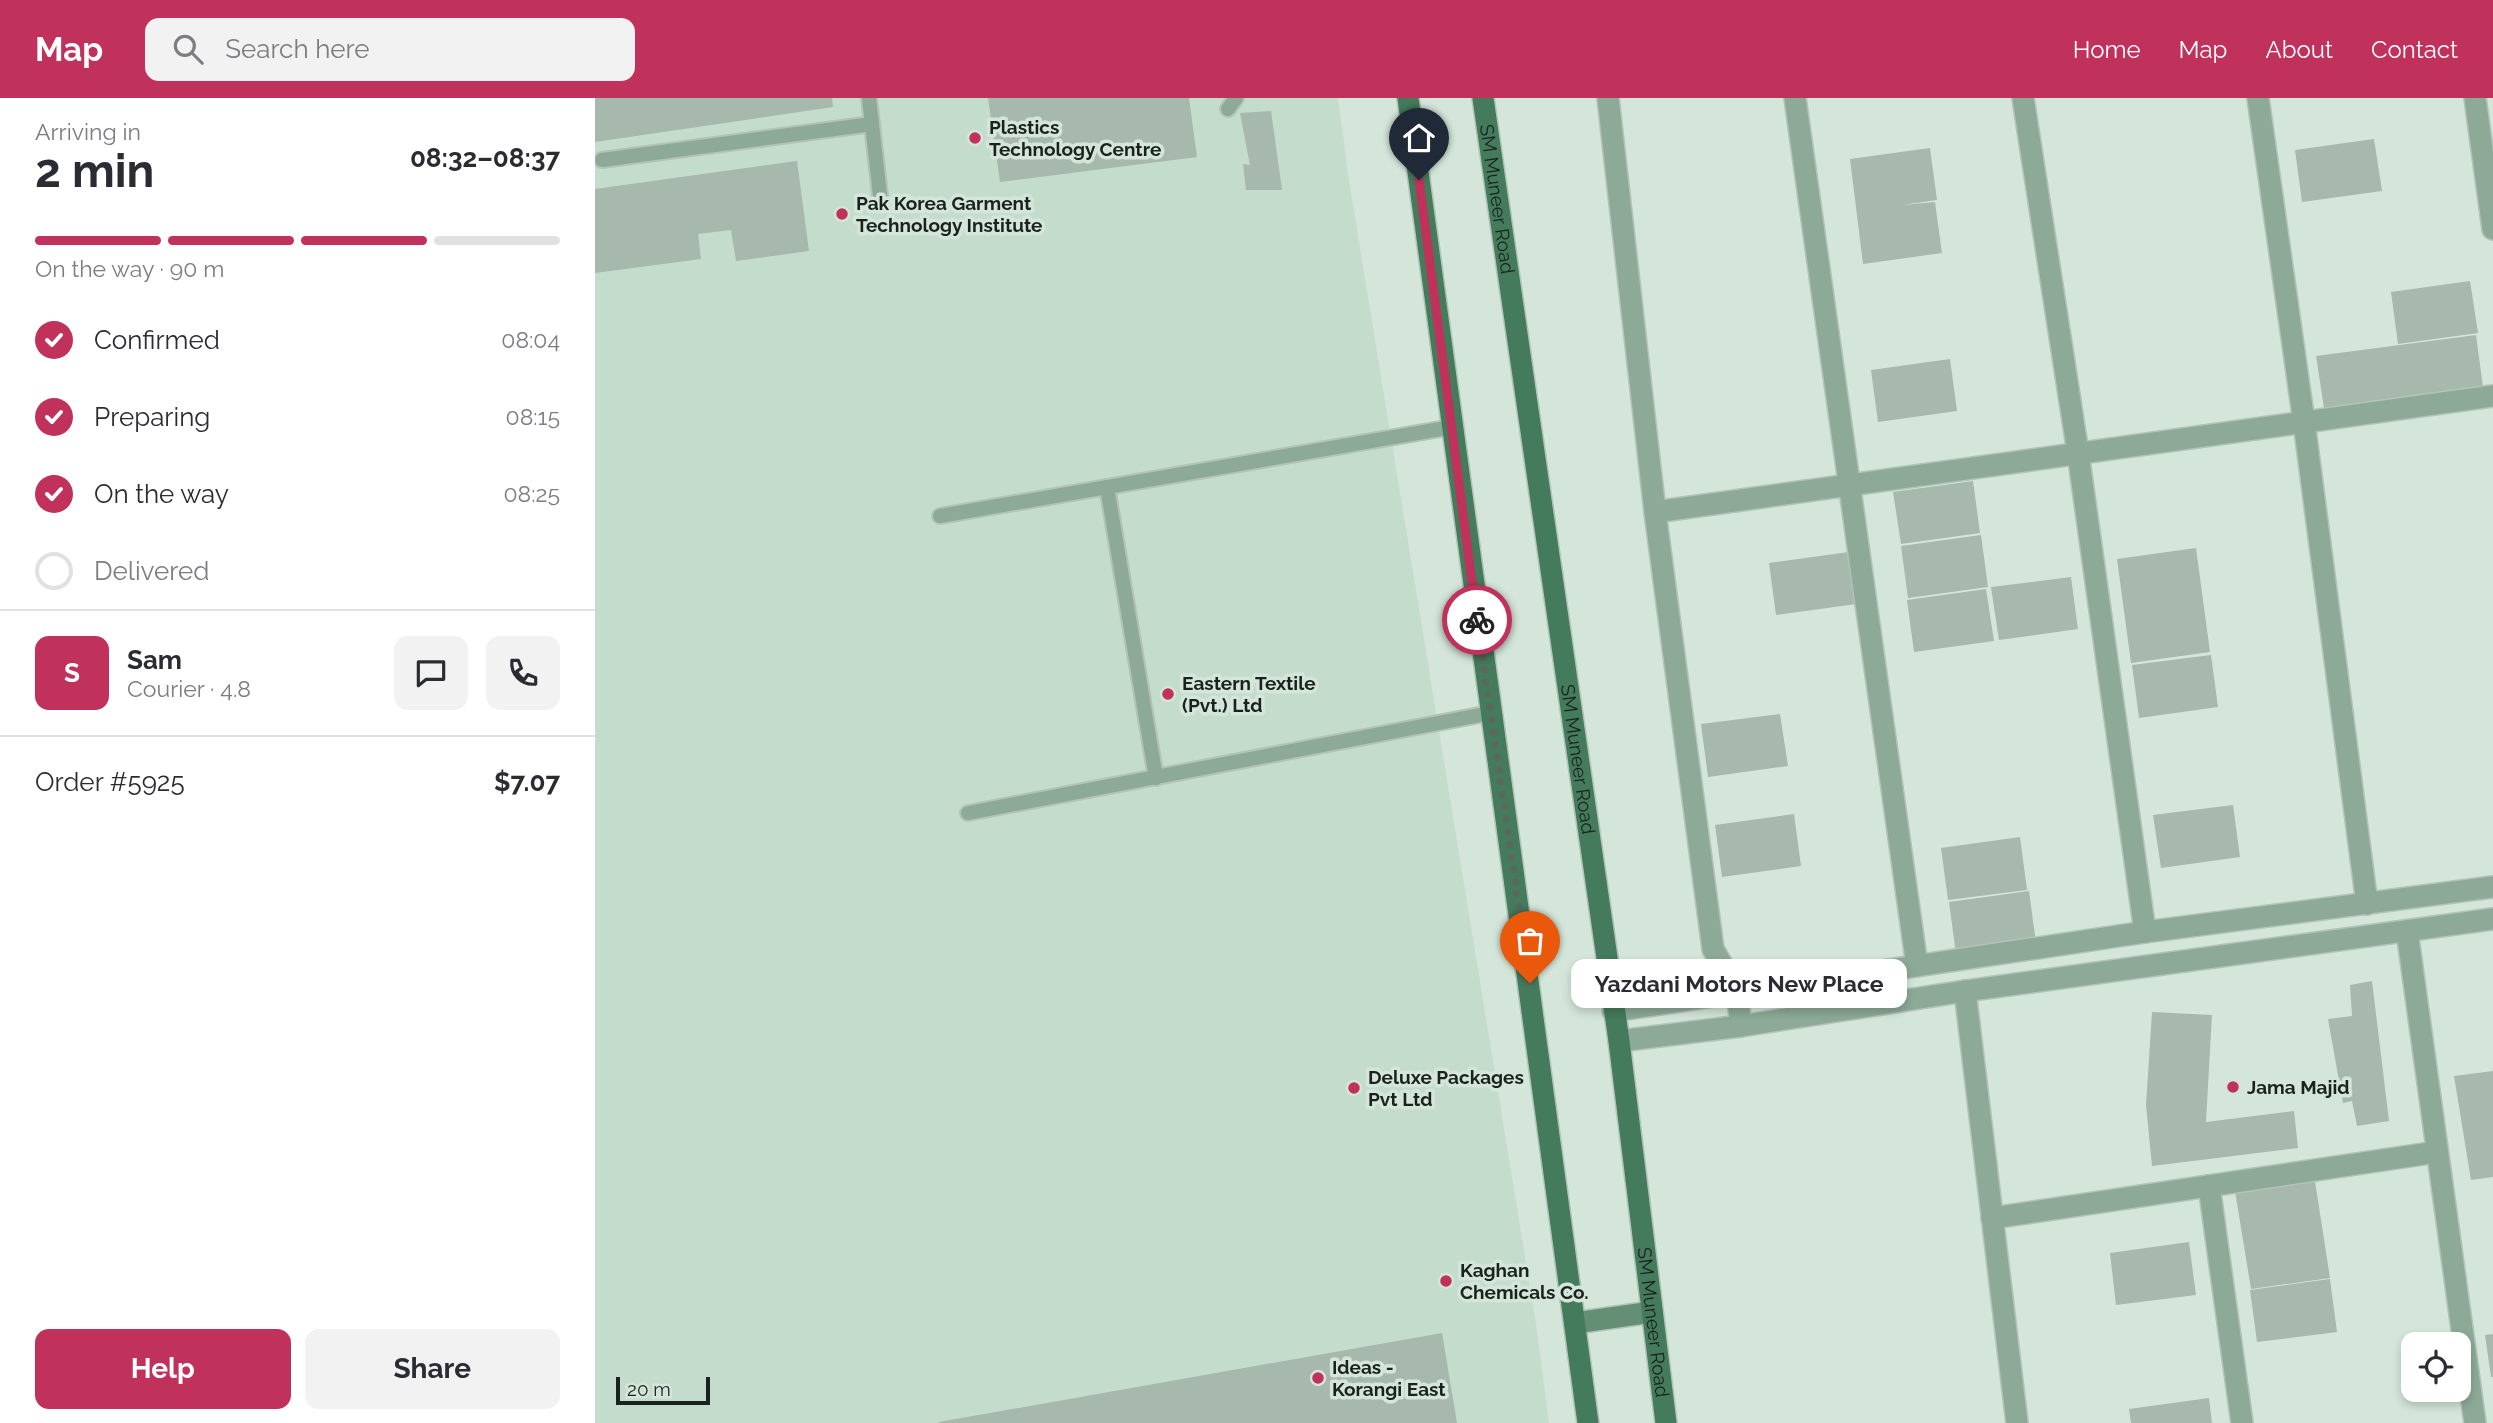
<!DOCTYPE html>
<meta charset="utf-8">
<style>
body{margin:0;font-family:Raleway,sans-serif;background:#f2f2f3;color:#2b2b33;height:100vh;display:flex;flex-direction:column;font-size:26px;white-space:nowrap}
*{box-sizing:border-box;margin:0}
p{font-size:23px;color:#7c7c81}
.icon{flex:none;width:38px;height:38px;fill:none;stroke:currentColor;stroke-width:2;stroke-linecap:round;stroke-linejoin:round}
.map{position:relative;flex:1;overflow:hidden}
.drawer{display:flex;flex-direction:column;background:#fff;width:595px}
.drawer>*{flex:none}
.controls{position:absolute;left:1806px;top:1234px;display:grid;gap:14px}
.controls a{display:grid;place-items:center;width:70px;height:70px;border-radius:14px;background:#fff;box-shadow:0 4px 10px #0003;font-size:35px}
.scale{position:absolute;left:21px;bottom:18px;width:94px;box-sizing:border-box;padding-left:7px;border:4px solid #1b221e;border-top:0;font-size:19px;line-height:24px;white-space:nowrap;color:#1b221e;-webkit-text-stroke:5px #d4e6da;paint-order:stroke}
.pin{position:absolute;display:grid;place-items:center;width:60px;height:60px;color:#fff;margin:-72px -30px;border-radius:50% 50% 50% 0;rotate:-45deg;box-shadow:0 0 7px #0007}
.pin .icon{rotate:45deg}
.courier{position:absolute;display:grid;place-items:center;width:70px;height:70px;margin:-35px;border:5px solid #c0315c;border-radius:50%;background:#fff;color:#222;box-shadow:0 2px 9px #0007}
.bubble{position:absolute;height:49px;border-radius:14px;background:#fff;box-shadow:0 4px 10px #0003;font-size:23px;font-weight:700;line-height:49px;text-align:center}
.summary em{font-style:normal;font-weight:700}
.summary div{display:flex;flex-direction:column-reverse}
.summary{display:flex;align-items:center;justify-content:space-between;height:119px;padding:0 35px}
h1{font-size:46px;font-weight:700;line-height:52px}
.bar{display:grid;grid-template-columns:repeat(4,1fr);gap:10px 7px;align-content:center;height:84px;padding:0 35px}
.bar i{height:9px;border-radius:5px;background:#e1e1e2}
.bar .on{background:#c0315c}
.bar p{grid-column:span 4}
.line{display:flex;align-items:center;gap:18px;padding:0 35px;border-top:2px solid #e1e1e2}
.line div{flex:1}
.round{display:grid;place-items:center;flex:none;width:74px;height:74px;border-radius:14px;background:#f2f2f3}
ol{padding:0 35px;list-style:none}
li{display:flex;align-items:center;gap:21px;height:77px}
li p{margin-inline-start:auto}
li .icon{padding:7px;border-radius:50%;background:#c0315c;color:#fff;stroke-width:4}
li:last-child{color:#7c7c81}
li i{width:38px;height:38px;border:4px solid #e1e1e2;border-radius:50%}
.action{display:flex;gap:14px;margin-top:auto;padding:14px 35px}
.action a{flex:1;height:80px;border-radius:14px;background:#c0315c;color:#fff;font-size:28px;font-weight:700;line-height:80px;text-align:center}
.action a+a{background:#f2f2f3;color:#2b2b33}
header{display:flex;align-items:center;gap:42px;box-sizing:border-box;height:98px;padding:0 35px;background:#c0315c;color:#fff}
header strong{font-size:33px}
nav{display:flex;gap:38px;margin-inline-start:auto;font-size:24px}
.search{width:490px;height:63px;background:#f2f2f3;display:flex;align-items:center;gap:18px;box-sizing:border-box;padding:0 24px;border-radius:14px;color:#7c7c81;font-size:26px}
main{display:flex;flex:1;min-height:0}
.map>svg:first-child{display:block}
</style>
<header>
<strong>Map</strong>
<div class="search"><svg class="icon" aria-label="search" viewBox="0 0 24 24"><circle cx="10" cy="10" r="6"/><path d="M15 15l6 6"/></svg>Search here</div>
<nav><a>Home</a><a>Map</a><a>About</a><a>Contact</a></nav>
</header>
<main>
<section class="drawer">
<div class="summary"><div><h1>2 min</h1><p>Arriving in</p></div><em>08:32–08:37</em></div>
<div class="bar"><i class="on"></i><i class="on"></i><i class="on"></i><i></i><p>On the way · 90 m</p></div>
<ol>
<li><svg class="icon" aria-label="check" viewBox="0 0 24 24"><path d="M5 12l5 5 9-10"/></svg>Confirmed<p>08:04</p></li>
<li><svg class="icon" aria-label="check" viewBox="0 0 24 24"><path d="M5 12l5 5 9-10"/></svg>Preparing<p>08:15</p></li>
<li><svg class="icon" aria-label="check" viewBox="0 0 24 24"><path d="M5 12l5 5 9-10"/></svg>On the way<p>08:25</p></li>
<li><i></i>Delivered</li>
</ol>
<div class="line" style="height:126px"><b class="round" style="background:#c0315c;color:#fff">S</b><div><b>Sam</b><p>Courier · 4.8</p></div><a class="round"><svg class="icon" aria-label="chat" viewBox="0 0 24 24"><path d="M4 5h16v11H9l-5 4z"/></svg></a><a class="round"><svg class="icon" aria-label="phone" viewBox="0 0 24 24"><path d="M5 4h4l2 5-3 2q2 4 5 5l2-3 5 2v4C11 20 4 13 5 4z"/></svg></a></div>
<div class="line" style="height:91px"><div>Order #5925</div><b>$7.07</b></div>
<div class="action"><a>Help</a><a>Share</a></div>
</section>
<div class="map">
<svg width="1898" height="1325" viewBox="0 0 1898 1325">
<rect width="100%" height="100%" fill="#d4e6da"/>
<!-- built -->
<polygon fill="#c3dccc" points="0,0 743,0 754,83 941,1226 954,1325 0,1325"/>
<!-- building -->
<g fill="#a7b8ad">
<polygon points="0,0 237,0 238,9 0,44"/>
<polygon points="393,0 594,0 602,59 405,84"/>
<polygon points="676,13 687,92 651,92 648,66 655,67 645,15"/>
<polygon points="1779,41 1787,93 1707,104 1700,52"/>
<polygon points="1335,50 1342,102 1307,107 1340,104 1347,155 1268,166 1255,61"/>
<polygon points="202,63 214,153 141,163 136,132 103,136 106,161 0,175 0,91"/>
<polygon points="1875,183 1883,235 1803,246 1796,194"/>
<polygon points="1881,237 1888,289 1729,310 1721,258"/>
<polygon points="1355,261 1362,313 1283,324 1276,272"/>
<polygon points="1378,383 1385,435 1306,446 1298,394"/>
<polygon points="1386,437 1393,489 1313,500 1306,448"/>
<polygon points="1601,450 1615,554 1536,565 1522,461"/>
<polygon points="1254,454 1261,506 1181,517 1174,465"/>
<polygon points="1476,479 1483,531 1404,542 1396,489"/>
<polygon points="1391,491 1399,543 1319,554 1312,502"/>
<polygon points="1616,557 1623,609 1544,620 1537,567"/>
<polygon points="1185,616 1193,668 1113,679 1106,626"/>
<polygon points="1638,707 1645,759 1566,770 1558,717"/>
<polygon points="1199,716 1206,768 1127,779 1120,727"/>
<polygon points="1425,739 1432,792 1353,802 1346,750"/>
<polygon points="1434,793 1441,845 1361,856 1354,804"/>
<polygon points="1777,883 1794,1023 1762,1028 1757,1003 1748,1005 1733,921 1757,918 1755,887"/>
<polygon points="1557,914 1617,917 1611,1024 1699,1013 1703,1050 1557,1068 1551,1007"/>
<polygon points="1898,973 1898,1079 1876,1082 1859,978"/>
<polygon points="1719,1077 1735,1180 1656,1191 1639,1087"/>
<polygon points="1594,1144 1601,1197 1521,1207 1515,1155"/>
<polygon points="1735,1181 1742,1234 1662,1244 1655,1192"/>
<polygon points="847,1235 862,1325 344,1325 344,1324"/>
<polygon points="1898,1236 1898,1279 1896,1279 1890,1237"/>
<polygon points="1614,1300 1617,1325 1536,1325 1534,1311"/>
</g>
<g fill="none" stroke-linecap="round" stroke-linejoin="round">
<!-- lane casing -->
<g stroke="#b3c3b8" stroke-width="18">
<g id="lane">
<polyline points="274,0 286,106"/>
<polyline points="633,11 641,0"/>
<polyline points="7,62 277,26"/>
<polyline points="512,389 561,680"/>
<polyline points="345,418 857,329"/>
<polyline points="373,715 895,615"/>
</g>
</g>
<!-- street casing -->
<g stroke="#b3c3b8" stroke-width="24">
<g id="street">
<polyline points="1013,0 1060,414 1118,851 1142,893 1146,928"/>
<polyline points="1200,0 1322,868"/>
<polyline points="1428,0 1483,355 1550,834"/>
<polyline points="1663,0 1709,324 1772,806"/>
<polyline points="1880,0 1898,131"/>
<polyline points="1060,414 1898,298"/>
<polyline points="1812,833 1880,1325"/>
<polyline points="1370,893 1422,1325"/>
<polyline points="1018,913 1550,834 1898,789"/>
<polyline points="1024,943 1146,928 1370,893 1898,821"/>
<polyline points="1614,1088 1647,1325"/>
<polyline points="1397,1120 1842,1054"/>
</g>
</g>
<!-- secondary casing -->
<g stroke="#b3c3b8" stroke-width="24">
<polyline id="secondary" points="980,1225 1057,1214"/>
</g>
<!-- primary casing -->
<g stroke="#b3c3b8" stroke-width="24">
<g id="primary">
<polyline points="813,0 993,1325"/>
<path id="s1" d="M888,0L1024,943L1071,1325"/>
</g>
</g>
<!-- lane -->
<use href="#lane" stroke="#8daa98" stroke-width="14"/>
<!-- street -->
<use href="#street" stroke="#8daa98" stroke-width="21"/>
<!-- secondary -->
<use href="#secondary" stroke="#648f75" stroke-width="21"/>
<!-- primary -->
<use href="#primary" stroke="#447b5c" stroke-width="21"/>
</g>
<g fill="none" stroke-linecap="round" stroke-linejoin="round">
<!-- done -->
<polyline stroke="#5c6760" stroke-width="7" stroke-dasharray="0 12.6" points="882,522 935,885"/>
<!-- route -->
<polyline stroke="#c0315c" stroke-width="9" points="824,82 882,522"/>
</g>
<!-- markers -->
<g fill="#c0315c" stroke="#d4e6da" stroke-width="2.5">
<circle cx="380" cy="40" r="7"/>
<circle cx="247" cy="116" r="7"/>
<circle cx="573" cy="596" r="7"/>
<circle cx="1638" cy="989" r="7"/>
<circle cx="759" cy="990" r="7"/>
<circle cx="851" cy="1183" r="7"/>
<circle cx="723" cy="1280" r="7"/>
</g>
<g text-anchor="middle" stroke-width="7" stroke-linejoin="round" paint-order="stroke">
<!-- poi labels -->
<g font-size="19" font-weight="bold" fill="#1b221e" stroke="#d4e6da" text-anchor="start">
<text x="394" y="36">Plastics<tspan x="394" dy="22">Technology Centre</tspan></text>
<text x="261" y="112">Pak Korea Garment<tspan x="261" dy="22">Technology Institute</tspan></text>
<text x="587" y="592">Eastern Textile<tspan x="587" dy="22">(Pvt.) Ltd</tspan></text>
<text x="773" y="986">Deluxe Packages<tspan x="773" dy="22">Pvt Ltd</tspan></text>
<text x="1652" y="996">Jama Majid</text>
<text x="865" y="1179">Kaghan<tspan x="865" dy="22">Chemicals Co.</tspan></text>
<text x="737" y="1276">Ideas -<tspan x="737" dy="22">Korangi East</tspan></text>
</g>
<!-- street labels -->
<g font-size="19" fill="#1b221e" stroke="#d4e6da">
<text dy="7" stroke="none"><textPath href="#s1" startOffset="102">SM Muneer Road</textPath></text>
<text dy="7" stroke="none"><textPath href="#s1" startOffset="668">SM Muneer Road</textPath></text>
<text dy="7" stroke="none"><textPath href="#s1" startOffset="1236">SM Muneer Road</textPath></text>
</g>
</g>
</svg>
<div class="controls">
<a><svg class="icon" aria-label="locate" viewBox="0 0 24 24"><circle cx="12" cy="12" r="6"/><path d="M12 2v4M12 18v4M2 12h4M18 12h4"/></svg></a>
</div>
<div class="scale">20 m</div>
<div class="pin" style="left:935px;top:885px;background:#ea580c"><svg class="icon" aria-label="bag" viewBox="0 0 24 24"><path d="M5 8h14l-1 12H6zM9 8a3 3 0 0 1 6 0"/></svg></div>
<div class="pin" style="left:824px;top:82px;background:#1f2937"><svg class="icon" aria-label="home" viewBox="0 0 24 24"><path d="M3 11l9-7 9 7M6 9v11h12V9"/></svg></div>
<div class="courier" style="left:882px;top:522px"><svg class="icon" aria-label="bike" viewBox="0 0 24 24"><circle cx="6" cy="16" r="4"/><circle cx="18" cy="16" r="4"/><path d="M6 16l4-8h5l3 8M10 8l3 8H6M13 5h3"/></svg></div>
<div class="bubble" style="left:976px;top:861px;width:336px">Yazdani Motors New Place</div>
</div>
</main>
